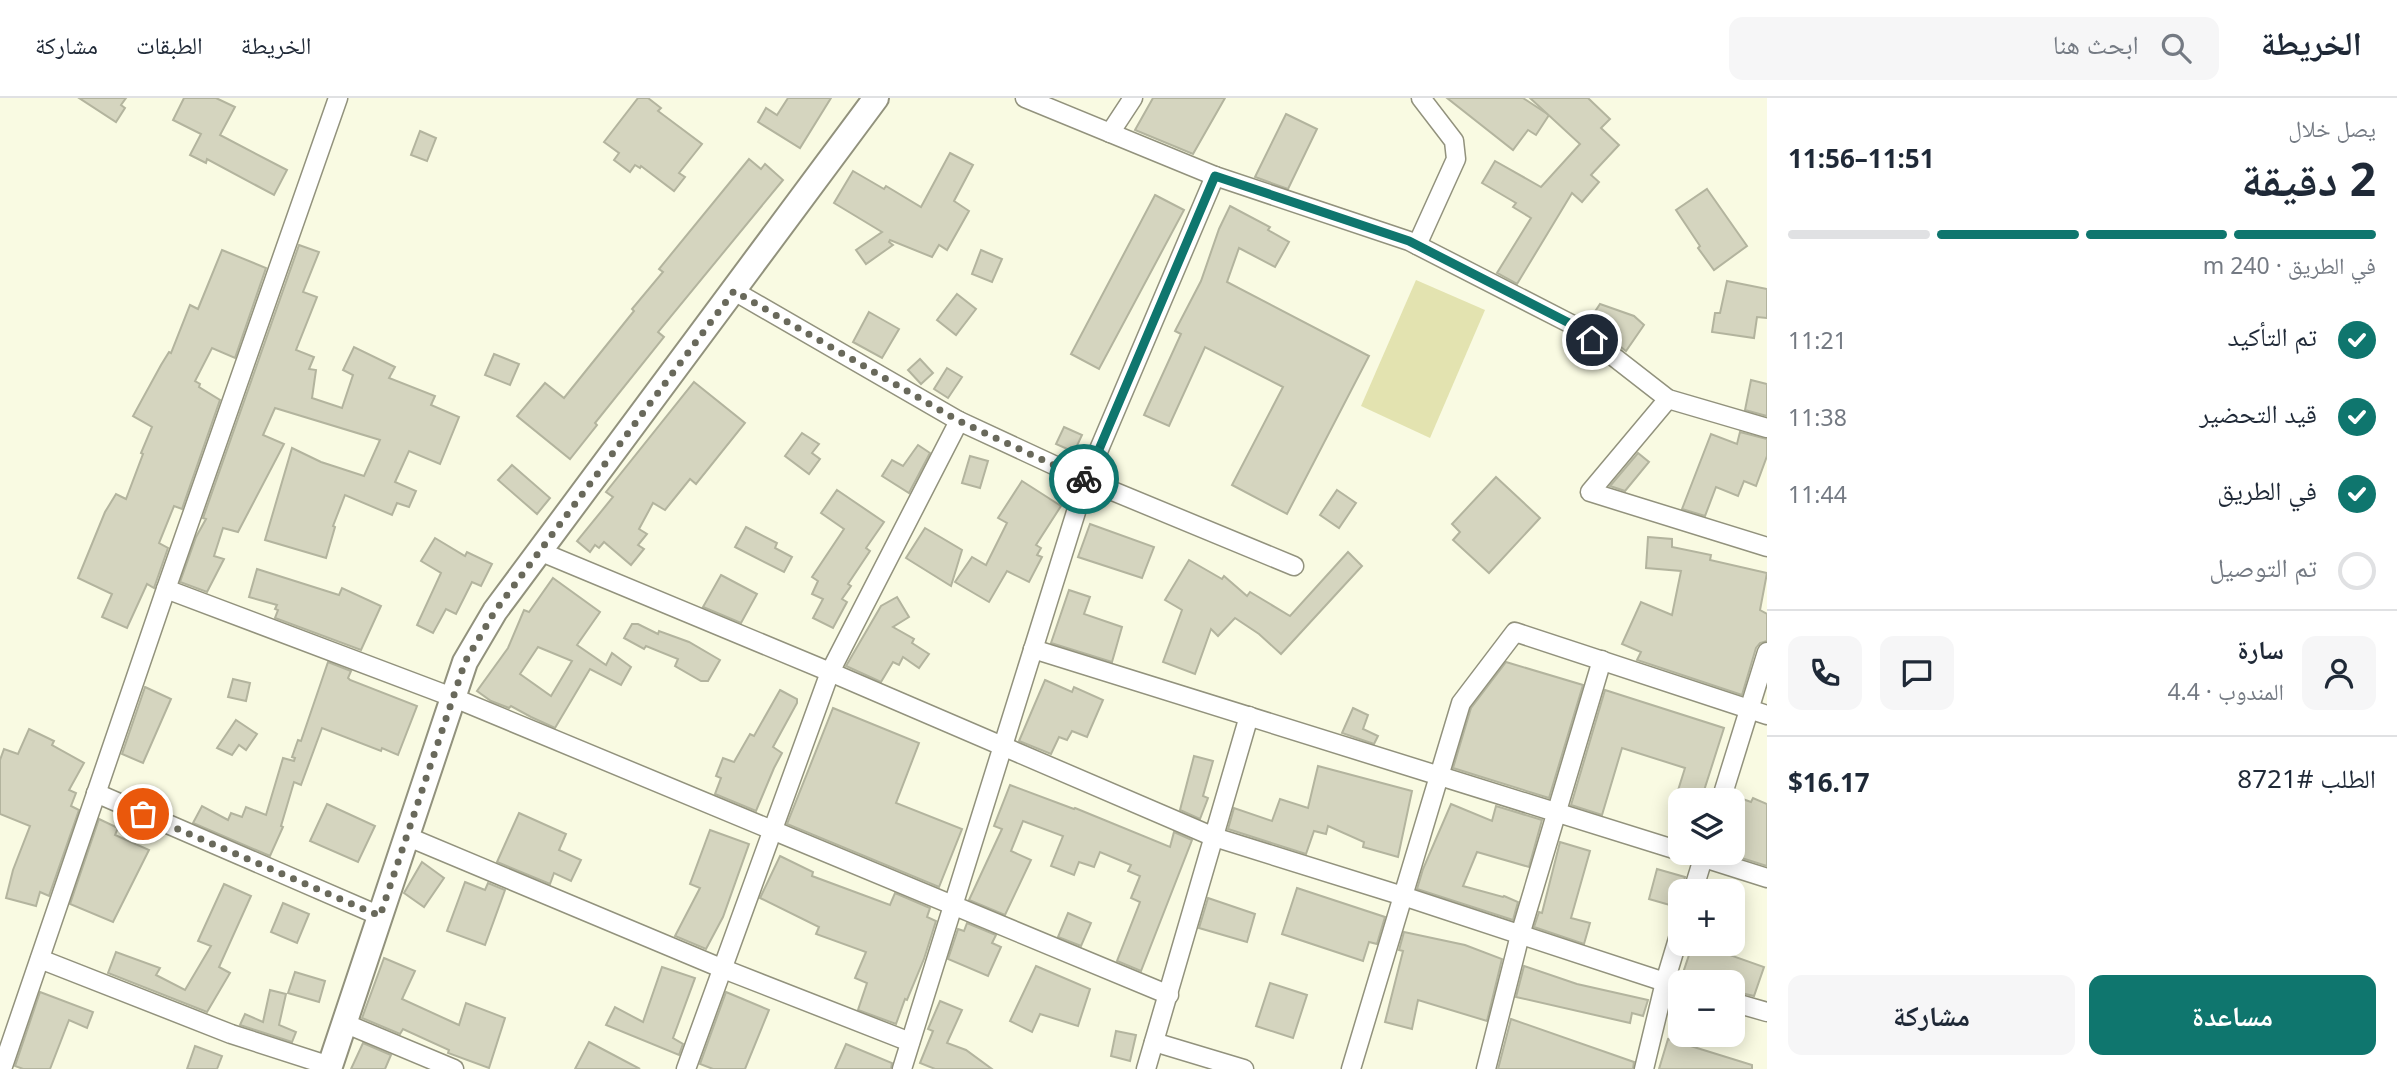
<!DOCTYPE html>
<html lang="ar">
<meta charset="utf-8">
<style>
body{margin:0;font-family:"Noto Sans","Noto Naskh Arabic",sans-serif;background:#f6f6f7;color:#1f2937;direction:rtl;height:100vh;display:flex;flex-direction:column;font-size:26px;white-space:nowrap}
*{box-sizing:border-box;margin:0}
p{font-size:23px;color:#747a83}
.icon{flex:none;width:38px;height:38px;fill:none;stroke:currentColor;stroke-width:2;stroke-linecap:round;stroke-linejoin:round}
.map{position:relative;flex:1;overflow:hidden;direction:ltr}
.drawer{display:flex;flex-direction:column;background:#fff;width:630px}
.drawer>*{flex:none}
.buttons{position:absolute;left:1668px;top:690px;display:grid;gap:14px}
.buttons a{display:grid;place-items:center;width:77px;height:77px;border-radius:14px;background:#fff;box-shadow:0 4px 18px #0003;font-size:35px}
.pin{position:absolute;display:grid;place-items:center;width:60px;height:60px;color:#fff;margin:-30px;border:4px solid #fff;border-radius:50%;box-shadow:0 2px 7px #0007}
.courier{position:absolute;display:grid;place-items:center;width:70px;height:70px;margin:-35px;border:5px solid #0f766e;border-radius:50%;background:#fff;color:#222;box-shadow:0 2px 9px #0007}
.head em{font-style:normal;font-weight:700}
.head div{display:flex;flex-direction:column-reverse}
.head{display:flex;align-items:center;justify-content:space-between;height:119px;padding:0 21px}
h1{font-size:46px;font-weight:700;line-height:52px}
.bar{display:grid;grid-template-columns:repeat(4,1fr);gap:10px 7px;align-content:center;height:84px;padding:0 21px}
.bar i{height:9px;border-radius:5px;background:#e0e1e3}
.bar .selected{background:#0f766e}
.bar p{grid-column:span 4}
.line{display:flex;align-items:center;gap:18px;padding:0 21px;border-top:2px solid #e0e1e3}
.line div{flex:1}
.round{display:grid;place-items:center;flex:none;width:74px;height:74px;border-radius:14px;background:#f6f6f7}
ol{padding:0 21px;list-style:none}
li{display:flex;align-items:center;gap:21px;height:77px}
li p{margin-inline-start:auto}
li .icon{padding:7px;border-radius:50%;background:#0f766e;color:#fff;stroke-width:4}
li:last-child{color:#747a83}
li i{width:38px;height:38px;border:4px solid #e0e1e3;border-radius:50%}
.button{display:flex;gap:14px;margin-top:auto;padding:14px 21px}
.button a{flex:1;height:80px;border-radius:14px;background:#0f766e;color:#fff;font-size:28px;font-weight:700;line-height:80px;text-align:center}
.button a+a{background:#f6f6f7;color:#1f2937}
header{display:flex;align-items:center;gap:42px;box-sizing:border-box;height:98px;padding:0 35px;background:#fff;border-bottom:2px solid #e0e1e3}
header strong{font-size:33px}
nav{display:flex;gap:38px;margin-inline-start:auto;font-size:24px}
.search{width:490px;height:63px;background:#f6f6f7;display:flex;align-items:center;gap:18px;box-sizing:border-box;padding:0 24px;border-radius:14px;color:#747a83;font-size:26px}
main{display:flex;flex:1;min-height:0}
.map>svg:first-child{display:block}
</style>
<header>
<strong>الخريطة</strong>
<div class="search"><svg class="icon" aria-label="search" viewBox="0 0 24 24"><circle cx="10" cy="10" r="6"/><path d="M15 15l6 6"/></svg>ابحث هنا</div>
<nav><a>الخريطة</a><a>الطبقات</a><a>مشاركة</a></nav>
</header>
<main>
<section class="drawer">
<div class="head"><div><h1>2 دقيقة</h1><p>يصل خلال</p></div><em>11:51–11:56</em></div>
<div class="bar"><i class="selected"></i><i class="selected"></i><i class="selected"></i><i></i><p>في الطريق · 240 m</p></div>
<ol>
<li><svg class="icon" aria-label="check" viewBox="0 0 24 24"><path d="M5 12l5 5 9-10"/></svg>تم التأكيد<p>11:21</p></li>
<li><svg class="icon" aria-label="check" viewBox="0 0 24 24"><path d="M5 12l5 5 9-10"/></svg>قيد التحضير<p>11:38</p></li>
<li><svg class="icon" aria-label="check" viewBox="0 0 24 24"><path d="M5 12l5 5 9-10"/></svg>في الطريق<p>11:44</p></li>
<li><i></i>تم التوصيل</li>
</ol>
<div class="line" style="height:126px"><a class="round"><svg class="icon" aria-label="person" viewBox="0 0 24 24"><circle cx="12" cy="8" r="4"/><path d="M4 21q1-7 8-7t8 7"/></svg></a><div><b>سارة</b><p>المندوب · 4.4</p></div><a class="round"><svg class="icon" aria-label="chat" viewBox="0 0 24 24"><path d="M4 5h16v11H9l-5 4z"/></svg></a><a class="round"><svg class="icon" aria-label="phone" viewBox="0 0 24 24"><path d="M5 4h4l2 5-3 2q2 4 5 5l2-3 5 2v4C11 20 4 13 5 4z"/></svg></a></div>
<div class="line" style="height:91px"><div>الطلب #8721</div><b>$16.17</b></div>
<div class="button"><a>مساعدة</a><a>مشاركة</a></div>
</section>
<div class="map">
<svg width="1767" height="971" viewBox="0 0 1767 971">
<rect width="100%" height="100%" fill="#f9fae2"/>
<!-- green -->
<polygon fill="#e3e3b0" points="1416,182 1485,212 1430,340 1361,308"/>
<!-- building -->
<g fill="#d5d5bf" stroke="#b3b49e" stroke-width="2" fill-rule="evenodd">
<polygon points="79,0 126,0 121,7 125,10 116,24"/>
<polygon points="184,0 216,0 235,9 220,37 287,72 274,97 207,61 206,65 190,57 201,36 173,22"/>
<polygon points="638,0 648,0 661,10 658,13 702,46 679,75 685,79 674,93 641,68 640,70 635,67 630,74 614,62 619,55 604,44"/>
<polygon points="788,0 831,0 800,50 758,24 766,10 777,17"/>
<polygon points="1153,0 1225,0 1193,56 1135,32"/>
<polygon points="1447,0 1523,0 1549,17 1536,37 1528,32 1513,52"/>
<polygon points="1530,0 1588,0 1610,21 1601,30 1619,47 1591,77 1599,84 1582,104 1572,95 1517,186 1497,175 1531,120 1513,109 1516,105 1482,85 1495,63 1541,89 1580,46"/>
<polygon points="1286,16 1317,31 1288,91 1255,79"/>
<polygon points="420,33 436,40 427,63 411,57"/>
<polygon points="950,55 973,67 954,103 969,113 947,152 939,147 932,159 890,142 889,144 893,147 866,166 856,152 882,134 834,105 853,73 884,91 886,88 921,109"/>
<polygon points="749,61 761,71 765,66 783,82 658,234 664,239 595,325 597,327 570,361 517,318 545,285 564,300 634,213 632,211 663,174 659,171"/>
<polygon points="1707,91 1747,148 1714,172 1698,150 1700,148 1676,112"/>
<polygon points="1155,97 1184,112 1099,271 1071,256"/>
<polygon points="1230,108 1270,129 1268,132 1289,144 1275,169 1239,150 1227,184 1369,258 1287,416 1232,387 1283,289 1205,249 1169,328 1144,317 1181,236 1175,233 1201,183 1219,131"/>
<polygon points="299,147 319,154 303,194 317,199 296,252 314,259 309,271 316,272 312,300 342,310 353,277 343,272 354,249 395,269 389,280 435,298 431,307 459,319 440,366 409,353 395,384 416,393 409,409 397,405 392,417 345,397 333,428 335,429 326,460 265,442 292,350 321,364 364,378 380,342 275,310 263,337 284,346 238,434 223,430 214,458 224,461 207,494 180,484 196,439 206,421 203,420"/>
<polygon points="222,152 266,170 235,260 212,250 195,283 200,286 199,289 220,302 182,411 174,408 159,445 168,450 154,490 147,486 127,530 102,519 112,496 78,480 105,414 116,396 126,401 143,356 141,355 152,329 133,318 161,267 169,254 171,255 190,207 198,211"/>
<polygon points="981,152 1002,161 992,184 972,176"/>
<polygon points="1727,183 1767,191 1767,220 1757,219 1754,240 1712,234 1715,215 1720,215"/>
<polygon points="957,196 976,211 956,237 937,222"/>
<polygon points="1600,206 1634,218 1644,227 1626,253 1588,224"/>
<polygon points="869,214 899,231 882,260 853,244"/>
<polygon points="494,256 519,266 510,287 485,277"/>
<polygon points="920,261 933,275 921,286 908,272"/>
<polygon points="947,270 962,279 948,300 934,291"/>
<polygon points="1751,282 1767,286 1767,318 1745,312"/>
<polygon points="694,284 745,325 696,386 690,381 665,412 653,405 639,431 647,436 638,447 644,451 631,467 604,444 599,450 595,447 590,454 577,443 613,399 606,394"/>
<polygon points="1064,329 1082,337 1074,354 1056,346"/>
<polygon points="1740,334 1767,341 1767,358 1756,388 1744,383 1738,398 1716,389 1705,418 1682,411 1711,336 1737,346"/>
<polygon points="802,335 819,346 812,355 820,361 809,376 785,358"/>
<polygon points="918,347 930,355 909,395 882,378 892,362 903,368"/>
<polygon points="1638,355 1649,364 1625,393 1610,388"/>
<polygon points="970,358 988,363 980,390 962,385"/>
<polygon points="512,367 550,400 537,416 498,382"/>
<polygon points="1496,379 1540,420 1489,475 1453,442 1460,434 1452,426"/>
<polygon points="1022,383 1061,408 1036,447 1041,450 1037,457 1042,459 1029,484 1007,473 989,504 955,484 972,459 986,467 1007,425 998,420"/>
<polygon points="837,392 884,424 866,450 870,453 848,486 851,488 842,501 847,504 833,530 813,520 823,501 812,496 818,483 812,479 844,431 821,415"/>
<polygon points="1337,392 1356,405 1339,430 1320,417"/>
<polygon points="1090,426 1154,449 1142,480 1078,459"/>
<polygon points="746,429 777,445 775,450 792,459 784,474 735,449"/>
<polygon points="925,430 962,452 951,488 906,460"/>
<polygon points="1648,439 1672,441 1672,449 1711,457 1710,462 1767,475 1760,512 1767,516 1767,543 1760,545 1756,550 1742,597 1637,562 1641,554 1622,546 1641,504 1672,517 1681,473 1646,470"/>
<polygon points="435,440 465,458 467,454 492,466 481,488 472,484 456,516 446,511 433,535 417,527 441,475 421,463"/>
<polygon points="1348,454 1362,468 1281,556 1259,536 1235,520 1218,538 1211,531 1195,576 1163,564 1182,512 1165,502 1189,462 1222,481 1224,478 1247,498 1250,494 1290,518"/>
<polygon points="257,471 339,497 342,490 381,508 361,552 275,520 278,512 275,511 277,507 249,499"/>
<polygon points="721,477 757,496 741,525 703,509"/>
<path d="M553,480L600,514L577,547L606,567L612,555L631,569L621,587L590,571L555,630L531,619L511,608L509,610L491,603L477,593L508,550L524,512L529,514ZM538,549L572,563L551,598L520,576Z"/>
<polygon points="1069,492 1090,499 1084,516 1122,529 1112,564 1051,545"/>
<polygon points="897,499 909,519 893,529 914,541 912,545 929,556 919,570 903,559 899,567 893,564 881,584 846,568 881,508"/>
<polygon points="632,526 638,526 658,536 659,533 689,544 720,562 708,583 701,583 675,568 678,561 646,548 644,551 624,540"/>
<polygon points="328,564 351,573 348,580 350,582 417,608 398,657 382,650 381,653 322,630 301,687 294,684 281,728 283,729 270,758 193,725 202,708 228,722 231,715 242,719 246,709 266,717 283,660 294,663 295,660 292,659 298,642 301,643"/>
<polygon points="1506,564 1583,587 1549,700 1453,670 1471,610"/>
<polygon points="233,581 250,585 246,603 228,599"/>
<polygon points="1045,582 1072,594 1074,589 1103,602 1087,639 1072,633 1067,642 1059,639 1051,656 1019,643"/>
<polygon points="145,589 171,601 143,665 122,656"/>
<polygon points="780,592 797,601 797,605 773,649 782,655 774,670 756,713 715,696 721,680 716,678 723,660 734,664 750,636 754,638"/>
<polygon points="1605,592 1724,630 1701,702 1675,702 1685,670 1622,650 1602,717 1571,707"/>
<polygon points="833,610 919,645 896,705 962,731 939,789 787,726"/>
<polygon points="1353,610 1368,617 1363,631 1378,638 1374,646 1342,635"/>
<polygon points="236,622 257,636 246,652 239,647 232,657 217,650"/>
<polygon points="29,631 54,643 52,647 84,665 69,692 76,695 71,708 79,712 49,798 40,794 36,808 6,800 13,772 30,728 0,716 0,662 4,651 18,656"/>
<polygon points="1194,658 1213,663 1203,698 1208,700 1200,721 1180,712"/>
<polygon points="1318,668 1412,693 1398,759 1363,749 1364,744 1328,728 1326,736 1314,733 1306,756 1228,731 1234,710 1272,723 1280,701 1308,710"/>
<polygon points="1010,687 1074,711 1075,710 1170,749 1174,734 1192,742 1141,873 1117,863 1140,804 1131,800 1140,778 1128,773 1131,767 1100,754 1094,769 1079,764 1074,777 1051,768 1063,738 1023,723 1011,753 1031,762 1005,817 969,802 1002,731 994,728"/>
<polygon points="1737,699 1751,704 1753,700 1767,706 1767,768 1732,757 1732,712"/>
<polygon points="327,706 375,728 358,764 310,743"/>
<polygon points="1451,706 1492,723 1496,708 1542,722 1529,769 1477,754 1463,788 1503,799 1504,798 1518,804 1513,822 1417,791 1423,771"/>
<polygon points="519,715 566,736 559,752 581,762 571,783 554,775 550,786 497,764"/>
<polygon points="99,721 118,730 115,737 149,752 113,824 70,806"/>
<polygon points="710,732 749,746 723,819 706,851 675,838 700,790 690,786"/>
<polygon points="1560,744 1590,753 1571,820 1590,825 1584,846 1534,829 1539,814 1542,815"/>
<polygon points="780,758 813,774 812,778 890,807 895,795 930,810 927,819 936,823 924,861 907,902 905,901 896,926 858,912 867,885 855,880 866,854 816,836 819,829 760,800"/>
<polygon points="422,764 444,780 424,809 404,795"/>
<polygon points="1657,771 1685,779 1682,793 1680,793 1680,810 1649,801"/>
<polygon points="465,784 485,792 488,785 505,792 485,847 447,833"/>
<polygon points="224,786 251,798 219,869 230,875 207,914 108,875 116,854 160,870 156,877 185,892 211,848 198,843"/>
<polygon points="1297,790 1385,819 1377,846 1369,844 1363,863 1282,836"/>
<polygon points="1208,800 1255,816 1247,844 1199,830"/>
<polygon points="283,805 309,816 297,845 271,834"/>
<polygon points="1068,815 1091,825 1081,848 1058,839"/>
<polygon points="967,825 996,837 992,845 1001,849 988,878 948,861 958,831 964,833"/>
<polygon points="1404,834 1465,847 1502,861 1487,923 1418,902 1412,931 1385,924 1403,853 1399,852"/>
<polygon points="1693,845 1728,845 1724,855 1764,869 1754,898 1732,893 1732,884 1690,884 1682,878"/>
<polygon points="384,860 415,873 402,901 459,927 466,905 505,920 489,970 448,955 449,952 403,931 400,936 362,920"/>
<polygon points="1036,868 1090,891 1078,928 1040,916 1032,934 1010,923"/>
<polygon points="1524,868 1577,886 1648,902 1643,918 1632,915 1630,925 1516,899"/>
<polygon points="662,869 695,880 673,940 683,946 679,957 606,927 615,909 643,924"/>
<polygon points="295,874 325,883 319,904 288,895"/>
<polygon points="1270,885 1307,897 1293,940 1256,928"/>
<polygon points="270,892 286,896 279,927 296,934 292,944 240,927 245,916 263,924"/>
<polygon points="40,894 93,914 87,930 69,922 50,971 23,971 15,968"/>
<polygon points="726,894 769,912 745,971 713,971 700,966"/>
<polygon points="940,903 962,912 947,945 966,952 992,971 935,971 920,965 933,933 928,931"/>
<polygon points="1511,921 1634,964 1633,971 1498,971"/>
<polygon points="1116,933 1136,937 1130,963 1111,958"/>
<polygon points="1668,941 1752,967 1752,971 1659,971"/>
<polygon points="589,944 640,971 575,971"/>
<polygon points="363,945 391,957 385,971 351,971"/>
<polygon points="846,946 892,965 891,971 835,971"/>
<polygon points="195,948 222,958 217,971 187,971"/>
</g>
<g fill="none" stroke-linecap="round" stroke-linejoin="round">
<!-- street casing -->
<g stroke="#92927d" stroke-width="21">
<g id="street">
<polyline points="1025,0 1215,78 1409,143 1573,227 1668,301 1767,330"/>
<polyline points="1110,35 1133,0"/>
<polyline points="1417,147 1456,61 1454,43 1421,0"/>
<polyline points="734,193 959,323 1086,382 1294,468"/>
<polyline points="1668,301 1590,394 1767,449"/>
<polyline points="539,453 830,574 1214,739 1403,798 1680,889"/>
<polyline points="166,491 452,599 1169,897"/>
<polyline points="1033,551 1680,753"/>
<polyline points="96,695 380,818"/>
<polyline points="1721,702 1767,554"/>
<polyline points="406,738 721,870 910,944"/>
<polyline points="1685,754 1767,780"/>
<polyline points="1693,793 1705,754"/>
<polyline points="40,861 231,936 330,968"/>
<polyline points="1732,904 1767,914"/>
<polyline points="344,925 454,971"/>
<polyline points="1154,944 1244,971"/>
<polyline points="2,971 166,491 338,0"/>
<polyline points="686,971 830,574 959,323"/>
<polyline points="902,971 1086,382 1215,78"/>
<polyline points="1146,971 1249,618"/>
<polyline points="1351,971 1461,605 1515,534 1767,617"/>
<polyline points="1486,971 1520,837 1602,562"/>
<polyline points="1644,971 1665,884 1680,834"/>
</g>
</g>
<!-- secondary casing -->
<g stroke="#92927d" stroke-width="28">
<polyline id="secondary" points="329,971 465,564 495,513 876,0"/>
</g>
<!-- street -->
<use href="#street" stroke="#fff" stroke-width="18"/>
<!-- secondary -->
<use href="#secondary" stroke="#fff" stroke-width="24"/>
</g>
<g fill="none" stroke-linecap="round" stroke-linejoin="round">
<!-- done -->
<polyline stroke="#69695b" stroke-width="7" stroke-dasharray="0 12.6" points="143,716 380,818 465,564 495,513 734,193 959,323 1084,381"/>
<!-- route -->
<polyline stroke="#0f766e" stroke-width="9" points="1084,381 1086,382 1215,78 1409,143 1573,227 1592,242"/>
</g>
</svg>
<div class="buttons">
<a><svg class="icon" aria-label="layers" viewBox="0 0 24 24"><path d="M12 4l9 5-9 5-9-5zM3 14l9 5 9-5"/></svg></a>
<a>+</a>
<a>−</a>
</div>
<div class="pin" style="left:143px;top:716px;background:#ea580c"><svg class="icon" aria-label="bag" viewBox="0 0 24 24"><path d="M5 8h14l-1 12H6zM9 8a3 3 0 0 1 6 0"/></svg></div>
<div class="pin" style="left:1592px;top:242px;background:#1f2937"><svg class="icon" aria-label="home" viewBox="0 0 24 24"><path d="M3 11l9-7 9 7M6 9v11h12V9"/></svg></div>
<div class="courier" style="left:1084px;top:381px"><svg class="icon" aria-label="bike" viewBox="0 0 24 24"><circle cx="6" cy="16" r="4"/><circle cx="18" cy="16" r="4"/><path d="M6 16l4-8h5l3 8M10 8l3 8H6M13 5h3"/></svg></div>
</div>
</main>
